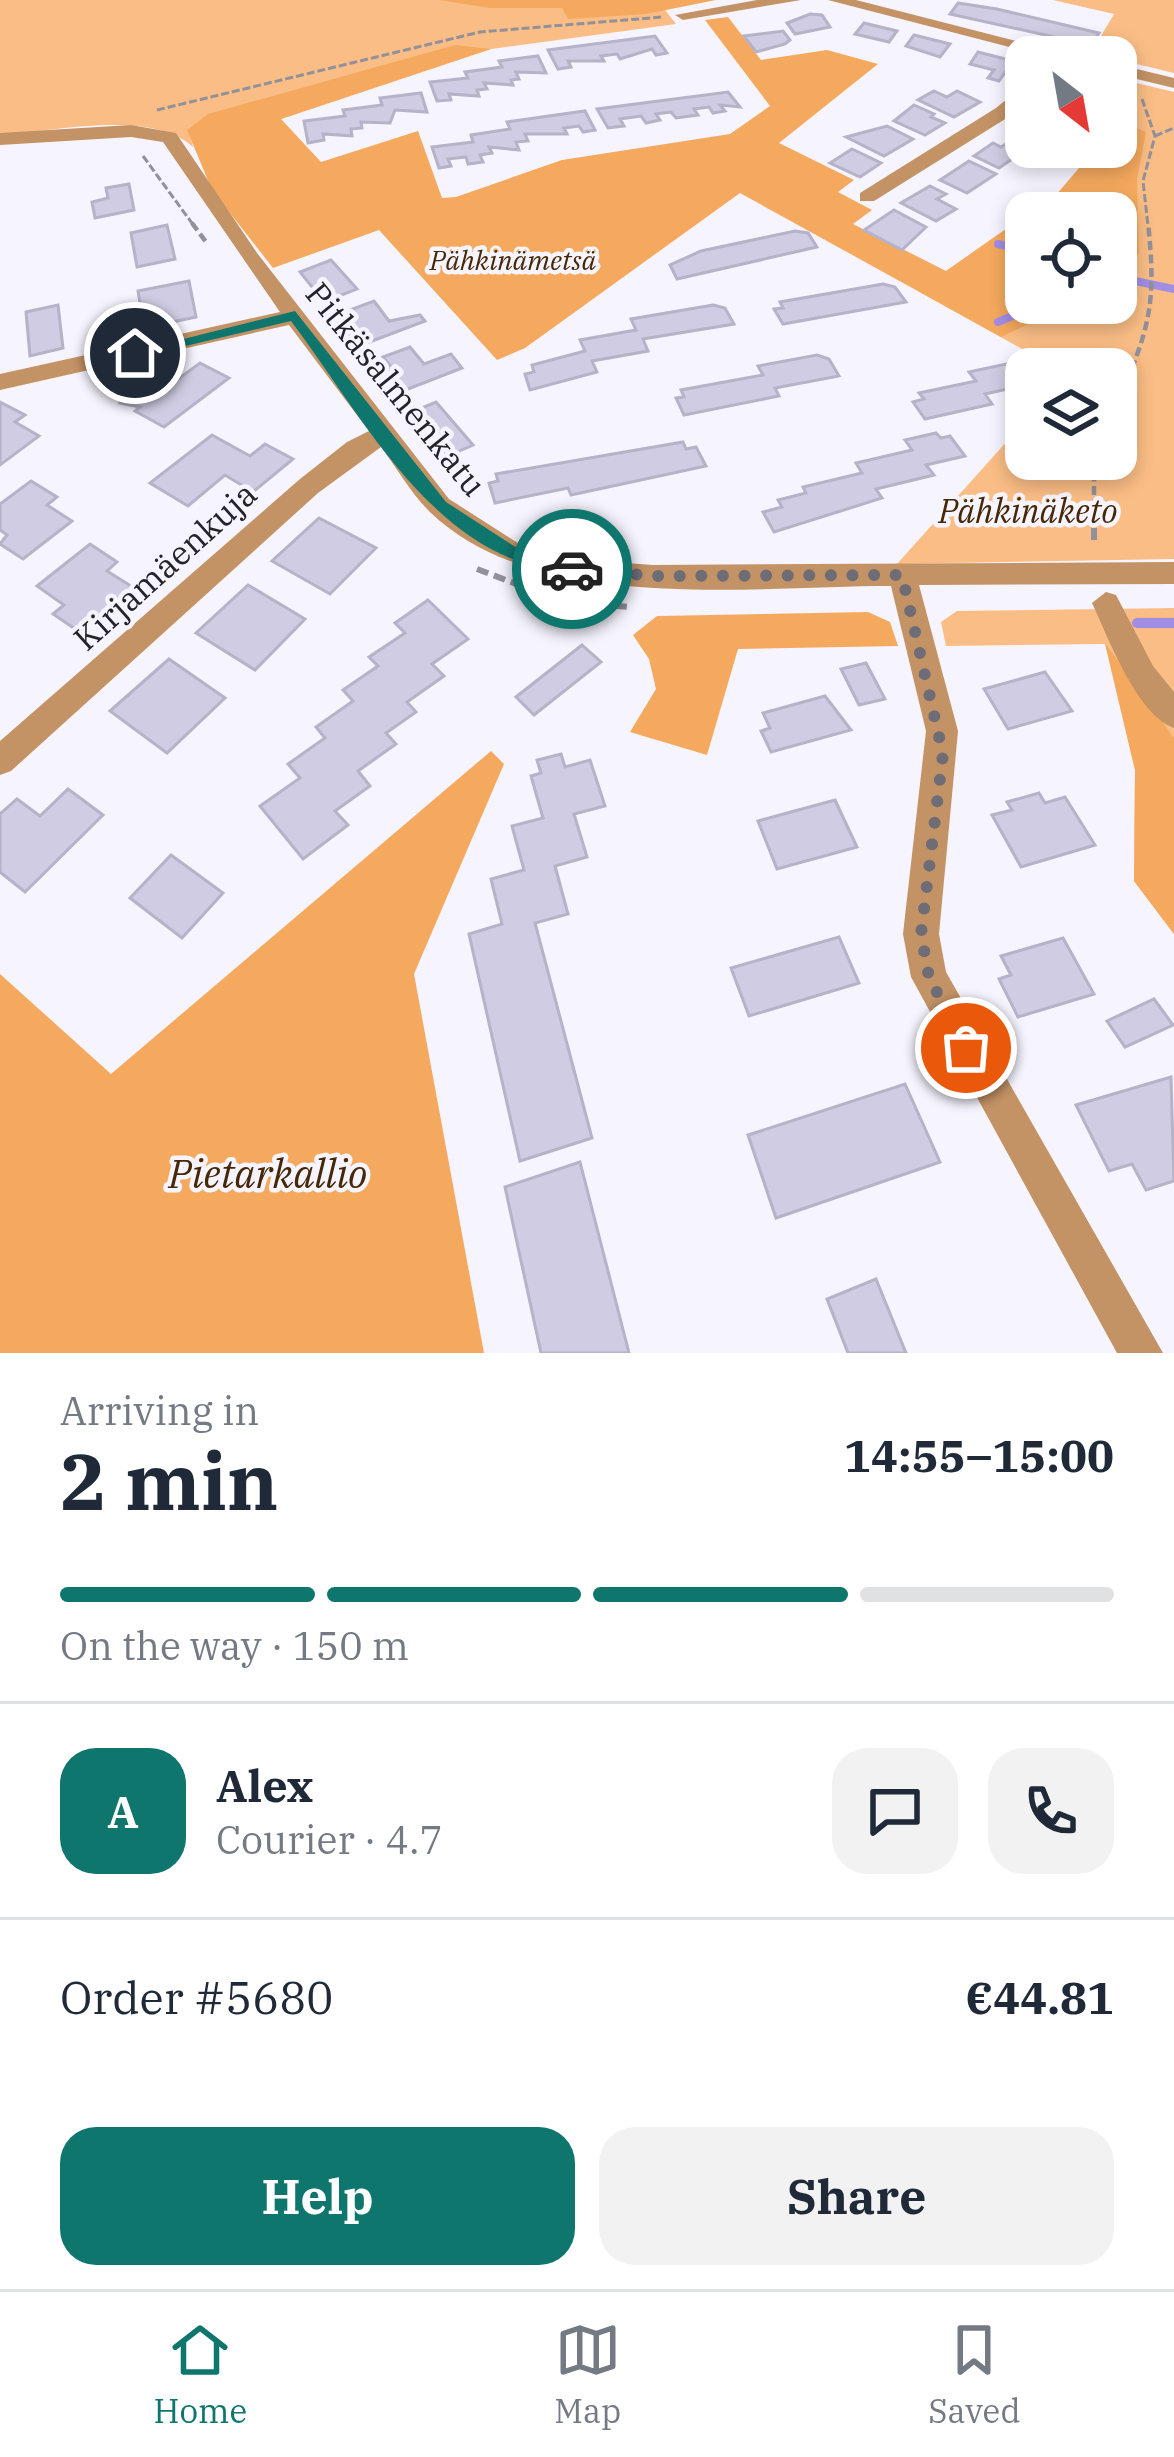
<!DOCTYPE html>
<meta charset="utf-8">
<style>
body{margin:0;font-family:"IBM Plex Serif",serif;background:#f2f2f3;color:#1f2937;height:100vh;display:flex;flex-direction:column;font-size:45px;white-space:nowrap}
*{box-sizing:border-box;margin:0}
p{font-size:39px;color:#747a83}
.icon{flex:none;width:66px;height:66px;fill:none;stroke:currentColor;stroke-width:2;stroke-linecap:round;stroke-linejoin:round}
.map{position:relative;height:1353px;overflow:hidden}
.panel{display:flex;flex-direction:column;background:#fff;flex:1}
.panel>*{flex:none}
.needle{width:78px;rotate:149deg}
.tools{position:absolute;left:1005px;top:36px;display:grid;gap:24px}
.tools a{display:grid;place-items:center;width:132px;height:132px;border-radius:24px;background:#fff;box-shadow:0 6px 18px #0003;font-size:60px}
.pin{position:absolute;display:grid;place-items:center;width:102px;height:102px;color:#fff;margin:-51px;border:6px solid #fff;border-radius:50%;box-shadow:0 3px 12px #0007}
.courier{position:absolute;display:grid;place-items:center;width:120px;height:120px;margin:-60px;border:9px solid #0f766e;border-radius:50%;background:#fff;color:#222;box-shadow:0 3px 15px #0007}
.head em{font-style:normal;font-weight:700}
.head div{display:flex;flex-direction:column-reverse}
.head{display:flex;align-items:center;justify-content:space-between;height:204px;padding:0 60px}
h1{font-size:78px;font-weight:700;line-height:90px}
.bar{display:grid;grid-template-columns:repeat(4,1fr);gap:18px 12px;align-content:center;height:144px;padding:0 60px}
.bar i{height:15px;border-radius:9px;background:#e0e1e3}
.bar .selected{background:#0f766e}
.bar p{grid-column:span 4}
.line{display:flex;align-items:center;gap:30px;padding:0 60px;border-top:3px solid #e0e1e3}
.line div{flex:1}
.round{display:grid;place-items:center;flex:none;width:126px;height:126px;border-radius:36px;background:#f2f2f3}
.button{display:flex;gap:24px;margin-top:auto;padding:24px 60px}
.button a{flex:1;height:138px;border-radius:36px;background:#0f766e;color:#fff;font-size:48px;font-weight:700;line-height:138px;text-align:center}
.button a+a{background:#f2f2f3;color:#1f2937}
.menu{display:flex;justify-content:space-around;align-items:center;height:168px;border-top:3px solid #e0e1e3;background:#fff;font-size:33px;color:#747a83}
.menu a{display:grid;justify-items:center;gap:6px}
.menu .selected{color:#0f766e}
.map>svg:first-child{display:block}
</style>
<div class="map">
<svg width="1174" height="1353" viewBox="0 0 1174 1353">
<rect width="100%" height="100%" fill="#f6f4fe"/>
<!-- green -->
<g fill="#fabd85">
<path d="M0,0H696L662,6L676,24L491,49L281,119L190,136L193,147C152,109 57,131 0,135Z"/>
<polygon points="1053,0 1174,0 1174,73 1091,53 1114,14"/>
<polygon points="1116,78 1174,92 1174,559 897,564 1026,420 1026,459 1116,459 1116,369 1058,369 918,291 1026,215 1026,303 1116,303 1116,213 1030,213 1057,194 1097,147 1116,147"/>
<polygon points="1174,608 1174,934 1134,881 1135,770 1105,644 946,646 941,622 957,611"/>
</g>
<!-- forest -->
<g fill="#f5a95e">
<polygon points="439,0 716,0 646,14 568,19 562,8 490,8"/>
<polygon points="728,17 761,60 827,50 878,64 779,143 854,180 838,192 872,210 853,224 946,271 1026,215 1026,303 1073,303 1001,337 740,193 525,348 497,360 379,230 273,268 212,190 187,130 208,114 455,45 491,49 281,119 321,162 418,131 442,198 456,197 562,160 730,134 770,106 705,20"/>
<polygon points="1119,121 1146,132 1137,179 1139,254 1116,283 1116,213 1030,213 1057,194 1097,147 1116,147"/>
<polygon points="868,612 890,622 898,646 738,649 707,755 630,732 656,689 649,659 633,635 657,616"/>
<polygon points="1105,643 1174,738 1174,934 1134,881 1135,770"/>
<polygon points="491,751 504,764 414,974 484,1353 0,1353 0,974 111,1074"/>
</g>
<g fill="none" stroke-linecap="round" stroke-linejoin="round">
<!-- stream-far1 -->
<g stroke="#a28de5" stroke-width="8">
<polyline points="998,244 1026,251"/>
<polyline points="1116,277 1174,289"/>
<polyline points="998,322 1044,303"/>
</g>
<!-- stream -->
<polyline stroke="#a28de5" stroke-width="10" points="1137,623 1174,623"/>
</g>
<!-- building -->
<g fill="#d0cce3" stroke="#b6b2c8" stroke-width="3">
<polygon points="958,3 997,9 1099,33 1091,45 950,14"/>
<polygon points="810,14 822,15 830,27 795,34 787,23"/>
<polygon points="864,23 897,31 889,42 855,34"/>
<polygon points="783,31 790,40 785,44 756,52 744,36"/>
<polygon points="914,35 950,44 940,57 906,46"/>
<polygon points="655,36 667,53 656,55 652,49 620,59 617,54 601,56 604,61 568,61 571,67 558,69 548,50"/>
<polygon points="978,52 1013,61 999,81 988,78 994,70 970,64"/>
<polygon points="538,56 546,73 516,72 519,79 511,80 513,85 484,83 487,89 477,90 479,96 449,94 451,100 437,101 430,82 468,78 465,72 502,67 499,61"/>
<polygon points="934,91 947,97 957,91 980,102 954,117 918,100"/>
<polygon points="728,92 740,107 720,105 725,111 713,113 709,107 694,109 698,115 676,118 671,112 656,114 660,120 646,123 641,116 620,119 624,126 608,128 597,109"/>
<polygon points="421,93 427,112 395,110 390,123 361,122 362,128 351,129 352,136 323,134 324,140 308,143 304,121 345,116 343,110 382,105 380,98"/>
<polygon points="914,105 934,114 931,117 945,123 925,135 894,121"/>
<polygon points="585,111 595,130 583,132 579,126 564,128 567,134 525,134 528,141 516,142 519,150 489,147 492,153 480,155 483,162 468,164 466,157 448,159 451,166 439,168 432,147 473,142 471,135 510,129 507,122"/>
<polygon points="887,126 913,139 884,156 846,137"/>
<polygon points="1009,142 1035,154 1027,159 1018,155 999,168 974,156 993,143 1001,147"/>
<polygon points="852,149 881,163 860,177 830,163"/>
<polygon points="969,161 996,174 967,193 940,180"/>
<polygon points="129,184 134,210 95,218 92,202 108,198 106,188"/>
<polygon points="930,186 946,194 937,199 956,209 936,221 901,203"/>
<polygon points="894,210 926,227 902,250 864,230"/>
<polygon points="167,225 175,259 137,267 131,233"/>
<polygon points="795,231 808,233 817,247 677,279 670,265 701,251"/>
<polygon points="331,260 357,289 324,302 300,272"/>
<polygon points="189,281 196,317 144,328 138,291"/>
<polygon points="883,284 895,287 906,302 783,324 774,309 783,308 780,302"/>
<polygon points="374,301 389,321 420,315 425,321 367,343 361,336 352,340 334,316"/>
<polygon points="58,305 63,348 30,356 26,312"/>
<polygon points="713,305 725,308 734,324 643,339 648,351 592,361 597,372 530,390 525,374 534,372 532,365 585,351 580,340 636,330 631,319"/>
<polygon points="410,347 424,364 451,354 462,368 398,393 382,372 392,368 383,357"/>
<polygon points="817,355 829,359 839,376 775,388 779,396 684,415 676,398 684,397 681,390 763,375 758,366"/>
<polygon points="1020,361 1027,369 1026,385 985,394 992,404 925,419 913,402 924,399 919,393 976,381 969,372"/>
<polygon points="200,363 229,378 164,427 135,411 140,407 120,403 131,386 162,391"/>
<polygon points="0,402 25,415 15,422 39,436 0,465"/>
<polygon points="436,402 473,445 448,456 412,412"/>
<polygon points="936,433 941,438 950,436 965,456 926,465 934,475 876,489 882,498 774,532 763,512 782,507 778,500 806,493 803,487 862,473 856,463 912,450 905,440"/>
<polygon points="212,435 250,456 265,444 293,459 253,492 225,475 188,506 150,483"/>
<polygon points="683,442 686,449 696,447 706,466 571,495 568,488 495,503 489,483 498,481 496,474"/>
<polygon points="31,481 57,497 47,505 72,521 23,559 0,544 7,535 0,530 0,504"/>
<polygon points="319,518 376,548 330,594 272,561"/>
<polygon points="90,544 117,562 107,571 134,588 81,633 53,614 64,605 37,586"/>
<polygon points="248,585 305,619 255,670 196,633"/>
<polygon points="428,600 468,639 432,664 444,676 407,702 416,712 386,733 396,744 358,771 370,786 335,811 348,825 303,859 260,806 300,778 288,764 325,738 316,727 353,701 343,690 378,666 369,657 405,633 395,623"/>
<polygon points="582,645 601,662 534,715 516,697"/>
<polygon points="169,659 225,698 167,753 110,711"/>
<polygon points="866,663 885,699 859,705 841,669"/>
<polygon points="1045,672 1072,711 1008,729 984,689"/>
<polygon points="825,696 851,730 771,752 761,731 770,728 763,713"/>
<polygon points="561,754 565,767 590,760 605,806 574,814 587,857 555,866 568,914 535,923 592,1138 520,1161 469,934 502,924 491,879 524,870 512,826 543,818 531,776 541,773 537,760"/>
<polygon points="68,789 103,815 25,892 0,872 0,814 17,799 40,816"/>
<polygon points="1039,793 1045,803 1065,797 1095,845 1021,867 992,815 1012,810 1007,802"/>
<polygon points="835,800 857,847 777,869 758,821"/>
<polygon points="171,855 223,893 182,938 130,898"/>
<polygon points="839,937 859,983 749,1016 731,968"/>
<polygon points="1063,938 1094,994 1018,1017 999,979 1011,975 1001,956"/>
<polygon points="1154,999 1173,1025 1125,1047 1107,1021"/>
<polygon points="1171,1077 1174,1181 1146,1190 1132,1164 1109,1171 1076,1105"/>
<polygon points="905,1084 940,1162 776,1218 748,1135"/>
<polygon points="580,1162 629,1353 541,1353 505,1187"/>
<polygon points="876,1279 906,1353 848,1353 827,1299"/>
</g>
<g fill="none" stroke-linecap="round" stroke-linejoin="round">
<!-- path-far2 -->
<g stroke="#929099" stroke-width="3" stroke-dasharray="8 3" stroke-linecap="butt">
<polyline points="1142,99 1155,136 1143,181 1148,226"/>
<polyline points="157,110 480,32 662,17"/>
<polyline points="1155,136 1174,128"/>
<polyline points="143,156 194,226"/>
</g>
<!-- path-far1 -->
<g stroke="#929099" stroke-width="4.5" stroke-dasharray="9 4.5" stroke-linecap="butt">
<polyline points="192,223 206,242"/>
<path d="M1116,406C1149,330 1157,306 1148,223"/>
<polyline points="1094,459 1094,513"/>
</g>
<!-- path -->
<g stroke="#929099" stroke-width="6" stroke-dasharray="12 6" stroke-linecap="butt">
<polyline points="1094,510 1094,545"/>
<polyline points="477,569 561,601 630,607"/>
</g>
<!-- minor -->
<g fill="#c39265" fill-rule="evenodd">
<polygon points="757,0 801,0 683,20 675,15"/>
<polygon points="828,0 856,0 1078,57 1048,57"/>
<polygon points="1116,64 1174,78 1174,88 1116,74"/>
<polygon points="1026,83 1026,99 1010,116 874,201 860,201 860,193 996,108"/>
<path d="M131,125L176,133L257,253L449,499L521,545L582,560L653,565L1174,562V584L919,585L958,731L939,934L946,972L1163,1353H1117L911,977L903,934L926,731L891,586C752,586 538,615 431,513C412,495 397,468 381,447L318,493L11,771L0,775V741L300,479L347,442L369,431L289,325L0,390V374L280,312L163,142L131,137L0,145V133Z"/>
<path d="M1106,592L1116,595L1153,666L1174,692V728C1137,715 1108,637 1092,603Z"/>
</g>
</g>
<!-- route -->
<path fill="#0f766e" d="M295,311L446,502L517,548L578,564V574C564,576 548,570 534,566C424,538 356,407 291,321L135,358L128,353Z"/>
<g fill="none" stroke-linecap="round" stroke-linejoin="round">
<!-- done -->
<polyline stroke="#6e6c75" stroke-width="12" stroke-dasharray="0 21.6" points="572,569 653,576 902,575 943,754 921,934 929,977 966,1048"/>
</g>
<g text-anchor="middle" stroke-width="9" stroke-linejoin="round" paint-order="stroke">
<!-- far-park labels -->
<g font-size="27" font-style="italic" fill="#462807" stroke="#f6f4fe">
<text x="513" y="270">Pähkinämetsä</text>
</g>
<!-- street labels -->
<g font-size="33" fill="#24232b" stroke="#f6f4fe">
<text transform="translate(396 389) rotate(51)" y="12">Pitkäsalmenkatu</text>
<text transform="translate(165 566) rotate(-42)" y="12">Kirjamäenkuja</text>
</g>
<!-- park labels -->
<g font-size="33" font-style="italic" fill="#462807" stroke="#f6f4fe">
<text x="1028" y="523">Pähkinäketo</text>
</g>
<!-- near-park labels -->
<g font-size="39" font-style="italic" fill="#462807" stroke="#f6f4fe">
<text x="268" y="1188">Pietarkallio</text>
</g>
</g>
</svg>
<div class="tools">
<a><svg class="needle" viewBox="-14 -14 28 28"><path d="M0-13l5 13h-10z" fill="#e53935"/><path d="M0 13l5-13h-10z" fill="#747a83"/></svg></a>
<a><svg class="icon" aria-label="locate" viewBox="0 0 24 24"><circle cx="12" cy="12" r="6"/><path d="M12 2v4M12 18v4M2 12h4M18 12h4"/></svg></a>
<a><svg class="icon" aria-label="layers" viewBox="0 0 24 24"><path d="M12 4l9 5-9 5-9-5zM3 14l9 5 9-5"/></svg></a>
</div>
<div class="pin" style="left:966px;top:1048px;background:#ea580c"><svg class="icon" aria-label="bag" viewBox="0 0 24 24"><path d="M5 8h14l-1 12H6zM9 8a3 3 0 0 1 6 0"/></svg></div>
<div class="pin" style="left:135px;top:353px;background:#1f2937"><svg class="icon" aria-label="home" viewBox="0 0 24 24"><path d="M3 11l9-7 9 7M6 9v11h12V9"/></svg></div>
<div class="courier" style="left:572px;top:569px"><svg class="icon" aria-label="car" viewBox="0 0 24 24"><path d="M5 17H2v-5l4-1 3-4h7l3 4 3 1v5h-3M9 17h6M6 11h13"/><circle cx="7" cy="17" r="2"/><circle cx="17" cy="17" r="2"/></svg></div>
</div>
<section class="panel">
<div class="head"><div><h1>2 min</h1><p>Arriving in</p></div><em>14:55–15:00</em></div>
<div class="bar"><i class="selected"></i><i class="selected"></i><i class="selected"></i><i></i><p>On the way · 150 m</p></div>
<div class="line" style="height:216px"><b class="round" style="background:#0f766e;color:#fff">A</b><div><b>Alex</b><p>Courier · 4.7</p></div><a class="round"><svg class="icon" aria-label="chat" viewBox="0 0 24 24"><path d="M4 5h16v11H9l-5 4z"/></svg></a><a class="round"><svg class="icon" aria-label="phone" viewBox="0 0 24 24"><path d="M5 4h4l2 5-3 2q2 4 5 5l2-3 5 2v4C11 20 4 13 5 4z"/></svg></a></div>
<div class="line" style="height:156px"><div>Order #5680</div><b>€44.81</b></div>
<div class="button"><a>Help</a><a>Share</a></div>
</section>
<nav class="menu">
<a class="selected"><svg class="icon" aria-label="home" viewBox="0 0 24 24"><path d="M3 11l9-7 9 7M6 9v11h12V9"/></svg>Home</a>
<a><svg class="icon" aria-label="map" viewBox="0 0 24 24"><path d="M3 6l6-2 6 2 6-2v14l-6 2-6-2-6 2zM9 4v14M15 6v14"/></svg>Map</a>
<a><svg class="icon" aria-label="saved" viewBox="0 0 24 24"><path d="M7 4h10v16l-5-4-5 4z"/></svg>Saved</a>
</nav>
